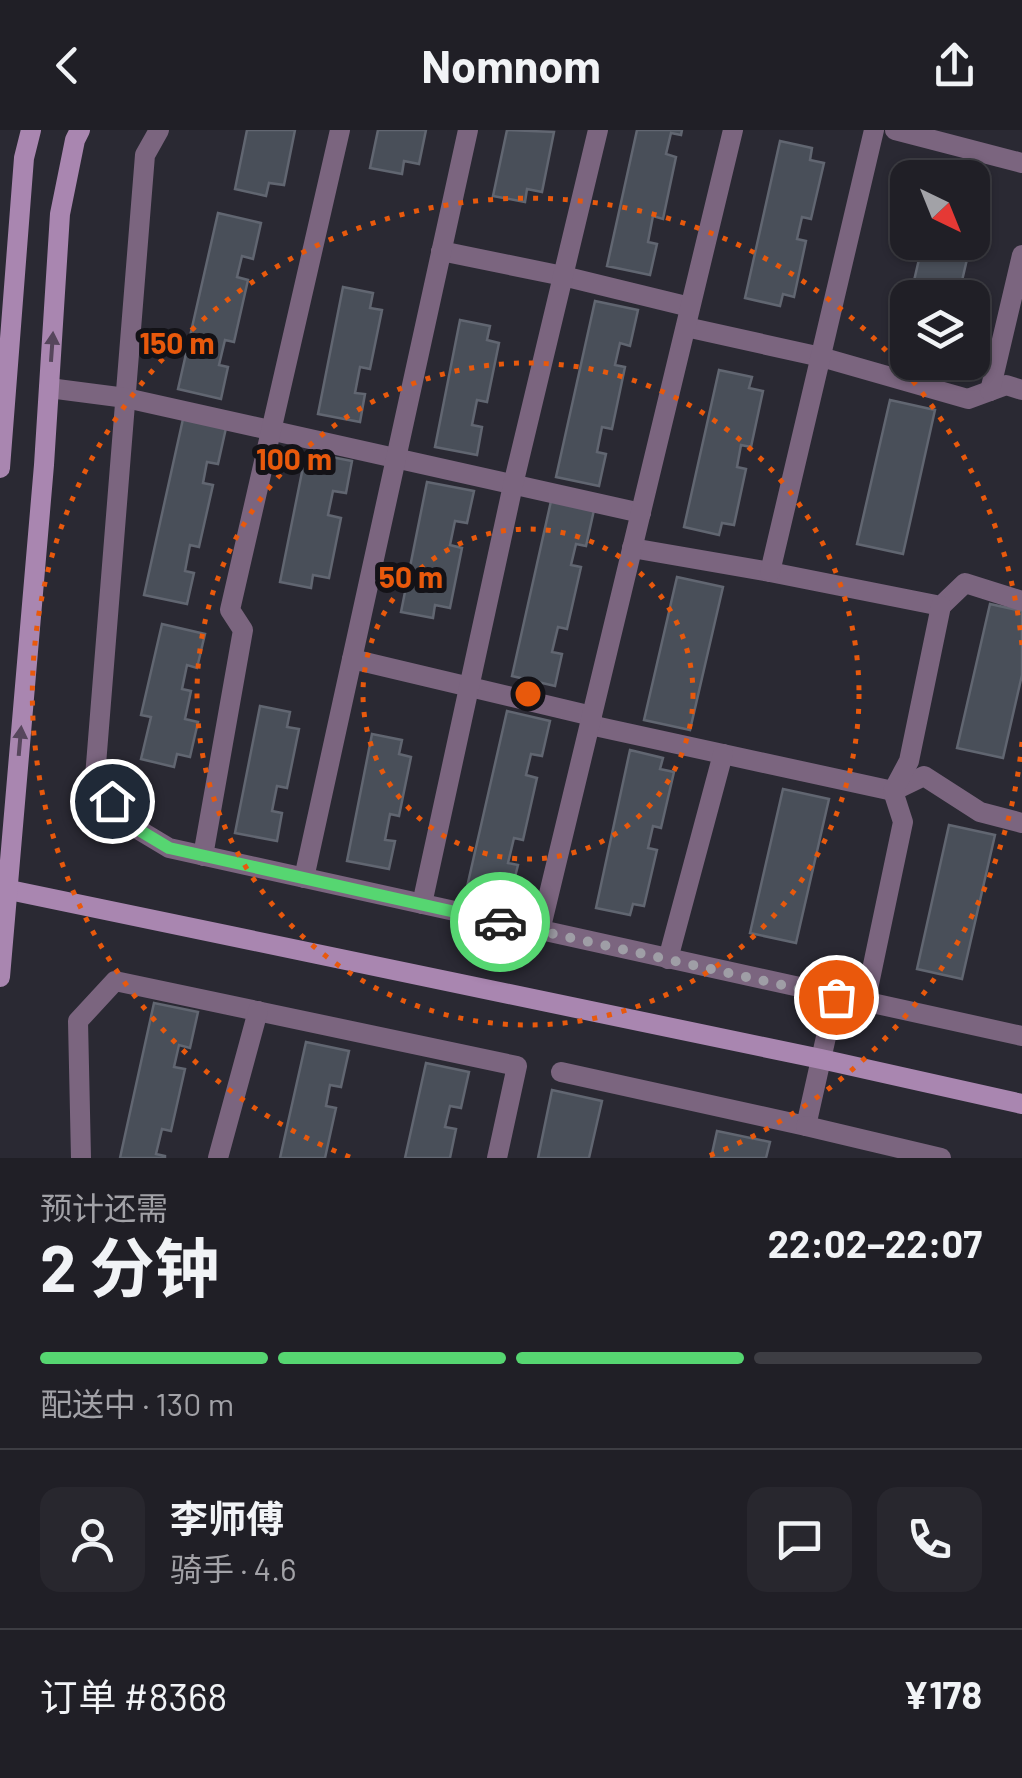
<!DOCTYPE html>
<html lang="zh">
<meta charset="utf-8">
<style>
body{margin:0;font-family:Barlow,"Noto Sans SC",sans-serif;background:#28272e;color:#f1f3f6;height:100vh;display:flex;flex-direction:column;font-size:38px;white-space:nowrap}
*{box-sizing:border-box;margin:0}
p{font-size:32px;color:#a2a2a7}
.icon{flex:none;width:55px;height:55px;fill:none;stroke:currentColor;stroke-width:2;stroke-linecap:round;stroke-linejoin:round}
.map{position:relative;height:1028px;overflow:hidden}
.panel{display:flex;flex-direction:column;background:#201f26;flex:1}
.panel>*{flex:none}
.needle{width:65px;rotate:137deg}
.buttons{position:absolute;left:890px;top:30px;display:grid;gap:20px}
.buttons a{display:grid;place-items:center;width:100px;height:100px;border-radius:20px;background:#201f26;box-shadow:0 2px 8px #0004,0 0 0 2px #3d3d43;font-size:50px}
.pin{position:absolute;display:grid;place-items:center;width:85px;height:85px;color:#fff;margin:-42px;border:5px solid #fff;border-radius:50%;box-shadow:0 2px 10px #0007}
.courier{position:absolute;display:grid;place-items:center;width:100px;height:100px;margin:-50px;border:8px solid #56d671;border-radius:50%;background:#fff;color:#222;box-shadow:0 2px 12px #0007}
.headline em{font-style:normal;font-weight:700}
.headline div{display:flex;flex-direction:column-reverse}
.headline{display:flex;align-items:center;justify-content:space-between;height:170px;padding:0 40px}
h1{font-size:65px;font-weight:700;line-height:75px}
.bar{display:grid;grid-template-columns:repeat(4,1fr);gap:15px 10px;align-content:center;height:120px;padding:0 40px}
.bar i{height:12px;border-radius:8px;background:#3d3d43}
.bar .current{background:#56d671}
.bar p{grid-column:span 4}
.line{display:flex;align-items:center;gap:25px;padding:0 40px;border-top:2px solid #3d3d43}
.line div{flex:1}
.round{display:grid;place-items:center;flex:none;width:105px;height:105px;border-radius:20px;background:#28272e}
header{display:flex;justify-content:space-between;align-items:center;height:130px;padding:0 40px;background:#201f26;font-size:45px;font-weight:700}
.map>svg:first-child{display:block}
</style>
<header><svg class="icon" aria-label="back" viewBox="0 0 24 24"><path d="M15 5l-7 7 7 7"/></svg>Nomnom<svg class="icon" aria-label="share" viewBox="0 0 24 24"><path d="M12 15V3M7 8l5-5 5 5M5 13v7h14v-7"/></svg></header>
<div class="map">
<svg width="1022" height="1028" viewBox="0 0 1022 1028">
<rect width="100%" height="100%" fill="#2a2933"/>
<!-- building -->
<g fill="#494f59" stroke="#616671" stroke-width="2.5">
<polygon points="247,0 295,0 284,55 269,53 266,66 235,59"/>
<polygon points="378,0 426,0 419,34 404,31 402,44 370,38"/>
<polygon points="507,0 554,2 542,62 527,59 525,72 493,66"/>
<polygon points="637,0 682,0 681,5 671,3 666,24 676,27 663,89 653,86 648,112 657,114 650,145 607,136"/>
<polygon points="780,11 812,18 810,30 824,33 811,89 802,87 797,109 806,111 794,167 783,164 780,176 745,168"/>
<polygon points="940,38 985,49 972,105 972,48 938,48"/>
<polygon points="218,83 261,93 253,129 242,126 237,147 248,150 234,212 225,210 219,235 228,237 221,269 178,259"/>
<polygon points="923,112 971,112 958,168 910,168"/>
<polygon points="343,157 373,163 370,178 382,180 370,239 360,237 355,263 365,264 360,292 318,284"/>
<polygon points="595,171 638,180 630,216 620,213 615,235 625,237 612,299 602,297 597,322 606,324 599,356 556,347"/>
<polygon points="460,190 490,196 487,210 499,213 487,272 477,270 472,295 482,297 477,325 435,317"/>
<polygon points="719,240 752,247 749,258 763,261 751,317 741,315 737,337 746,339 734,395 722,393 719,405 684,397"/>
<polygon points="890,270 935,280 903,424 857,414"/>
<polygon points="183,289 226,298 218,334 207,332 203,353 213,355 199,417 190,415 185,441 194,443 187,474 144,465"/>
<polygon points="306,322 352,331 346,363 333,361 328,385 341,388 329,448 313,445 311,458 280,452"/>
<polygon points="427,352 474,361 467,393 455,391 450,415 462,418 450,478 435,475 433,488 401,482"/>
<polygon points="551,371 594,380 586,416 576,414 571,435 581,437 567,499 558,497 552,522 562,524 555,556 512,546"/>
<polygon points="677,447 723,457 690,600 644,590"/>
<polygon points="990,474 1022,481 1022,545 1003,628 957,618"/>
<polygon points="162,494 205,504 197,538 187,535 182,559 191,561 185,589 198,592 190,627 177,624 174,637 141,629 151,587 141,585"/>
<polygon points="260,576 290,582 287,597 299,599 287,658 277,656 272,681 282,683 277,711 235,703"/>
<polygon points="507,581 550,591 542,626 531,624 526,645 537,648 523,710 514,708 508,733 518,735 510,767 467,757"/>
<polygon points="372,604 402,610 399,624 411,627 399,686 390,684 385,710 395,711 389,739 347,731"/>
<polygon points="630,620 663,628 660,639 674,642 661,698 653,696 648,718 657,720 644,776 633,774 630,785 596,778"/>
<polygon points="783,659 829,669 796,813 750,803"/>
<polygon points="949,695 995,705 962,849 917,839"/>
<polygon points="154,873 198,882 190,918 179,915 174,937 185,939 171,1001 162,999 156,1024 165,1026 165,1028 120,1028"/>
<polygon points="306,912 349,921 341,957 330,955 326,976 336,978 325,1028 280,1028"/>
<polygon points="426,933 469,942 461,978 450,976 445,997 456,999 450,1028 405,1028"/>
<polygon points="552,960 602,971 589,1028 538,1028"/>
<polygon points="717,1001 770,1012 766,1028 711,1028"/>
</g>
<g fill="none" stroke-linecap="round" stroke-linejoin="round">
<!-- street -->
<g stroke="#7b657f" stroke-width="20">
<polyline points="159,0 145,25 95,647 129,694 169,718 1022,906"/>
<polyline points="895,0 1022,33"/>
<polyline points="441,121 563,146 690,177"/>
<polyline points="686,197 821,227 968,269 1006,255 1022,260"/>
<polyline points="49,258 126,268 641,383"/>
<polyline points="990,261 1022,125"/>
<polyline points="632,418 770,442 941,476 965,453 1022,471"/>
<polyline points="770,442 874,0"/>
<polyline points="352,529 592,586"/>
<polyline points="590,595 893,661 924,646 980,682 1022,693"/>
<polyline points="203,726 243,500 230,480 340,0"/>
<polyline points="304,748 468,0"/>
<polyline points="422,774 513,355 598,0"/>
<polyline points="540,801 733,0"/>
<polyline points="668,829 723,624"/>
<polyline points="865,873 903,692 893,661 909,631 941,476"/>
<polyline points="561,942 806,996 835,867"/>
<polyline points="806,996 941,1028"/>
<polyline points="81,1028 78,891 115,851 517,936 497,1028"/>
<polyline points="218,1028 258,881"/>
</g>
<!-- secondary -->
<g stroke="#a986b0" stroke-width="20">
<polyline points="0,338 24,28 31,0"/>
<polyline points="0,758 821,929 1022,974"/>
<polyline points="0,847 44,335 60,84 75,10 80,0"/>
</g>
</g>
<!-- one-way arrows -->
<defs><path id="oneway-solid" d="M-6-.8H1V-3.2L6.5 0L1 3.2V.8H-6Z" transform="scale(2.5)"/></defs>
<g fill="#56465c">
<use href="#oneway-solid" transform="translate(52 217) rotate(-86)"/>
<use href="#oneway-solid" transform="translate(20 611) rotate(-85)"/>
</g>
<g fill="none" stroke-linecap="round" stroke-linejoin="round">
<!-- done -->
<polyline stroke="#9f9ea6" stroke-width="10" stroke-dasharray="0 18" points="500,792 836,867"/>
<!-- route -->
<polyline stroke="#56d671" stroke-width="12" points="112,671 129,694 169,718 500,792"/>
</g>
<!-- distance rings -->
<g fill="none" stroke="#e8590c" stroke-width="5" stroke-dasharray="5 10">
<circle cx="528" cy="564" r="165"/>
<circle cx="528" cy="564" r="331"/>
<path d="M1022 612A496 496 0 0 1 706 1027M350 1027A496 496 0 1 1 1022 516"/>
</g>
<circle cx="528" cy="564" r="15" fill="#e8590c" stroke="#131217" stroke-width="5"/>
<g font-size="30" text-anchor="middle" font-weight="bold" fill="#e8590c" stroke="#131217" stroke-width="10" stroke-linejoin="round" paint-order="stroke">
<text x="177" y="224">150 m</text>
<text x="294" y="340">100 m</text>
<text x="411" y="458">50 m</text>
</g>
</svg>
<div class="buttons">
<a><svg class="needle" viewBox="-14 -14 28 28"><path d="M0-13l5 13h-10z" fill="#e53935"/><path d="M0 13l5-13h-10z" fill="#a2a2a7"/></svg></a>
<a><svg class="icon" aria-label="layers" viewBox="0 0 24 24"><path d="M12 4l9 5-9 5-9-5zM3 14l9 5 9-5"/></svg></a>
</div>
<div class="pin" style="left:836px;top:867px;background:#ea580c"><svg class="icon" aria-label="bag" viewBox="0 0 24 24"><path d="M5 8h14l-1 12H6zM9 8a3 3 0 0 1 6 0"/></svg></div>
<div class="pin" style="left:112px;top:671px;background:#1f2937"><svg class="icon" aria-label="home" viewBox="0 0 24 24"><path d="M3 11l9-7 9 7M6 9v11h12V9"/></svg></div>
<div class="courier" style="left:500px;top:792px"><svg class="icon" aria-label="car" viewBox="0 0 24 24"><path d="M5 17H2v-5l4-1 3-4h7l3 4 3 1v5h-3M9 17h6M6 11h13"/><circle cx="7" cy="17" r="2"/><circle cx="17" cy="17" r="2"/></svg></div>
</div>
<section class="panel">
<div class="headline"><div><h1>2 分钟</h1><p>预计还需</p></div><em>22:02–22:07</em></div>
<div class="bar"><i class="current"></i><i class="current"></i><i class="current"></i><i></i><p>配送中 · 130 m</p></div>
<div class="line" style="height:180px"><a class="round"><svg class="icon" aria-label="person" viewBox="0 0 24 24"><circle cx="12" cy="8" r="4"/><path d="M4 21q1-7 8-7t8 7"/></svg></a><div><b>李师傅</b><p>骑手 · 4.6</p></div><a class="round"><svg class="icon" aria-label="chat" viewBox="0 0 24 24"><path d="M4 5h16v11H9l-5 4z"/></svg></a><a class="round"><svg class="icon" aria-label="phone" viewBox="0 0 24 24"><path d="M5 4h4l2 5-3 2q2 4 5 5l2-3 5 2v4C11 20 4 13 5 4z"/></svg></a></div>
<div class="line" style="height:130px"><div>订单 #8368</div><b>¥178</b></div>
</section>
